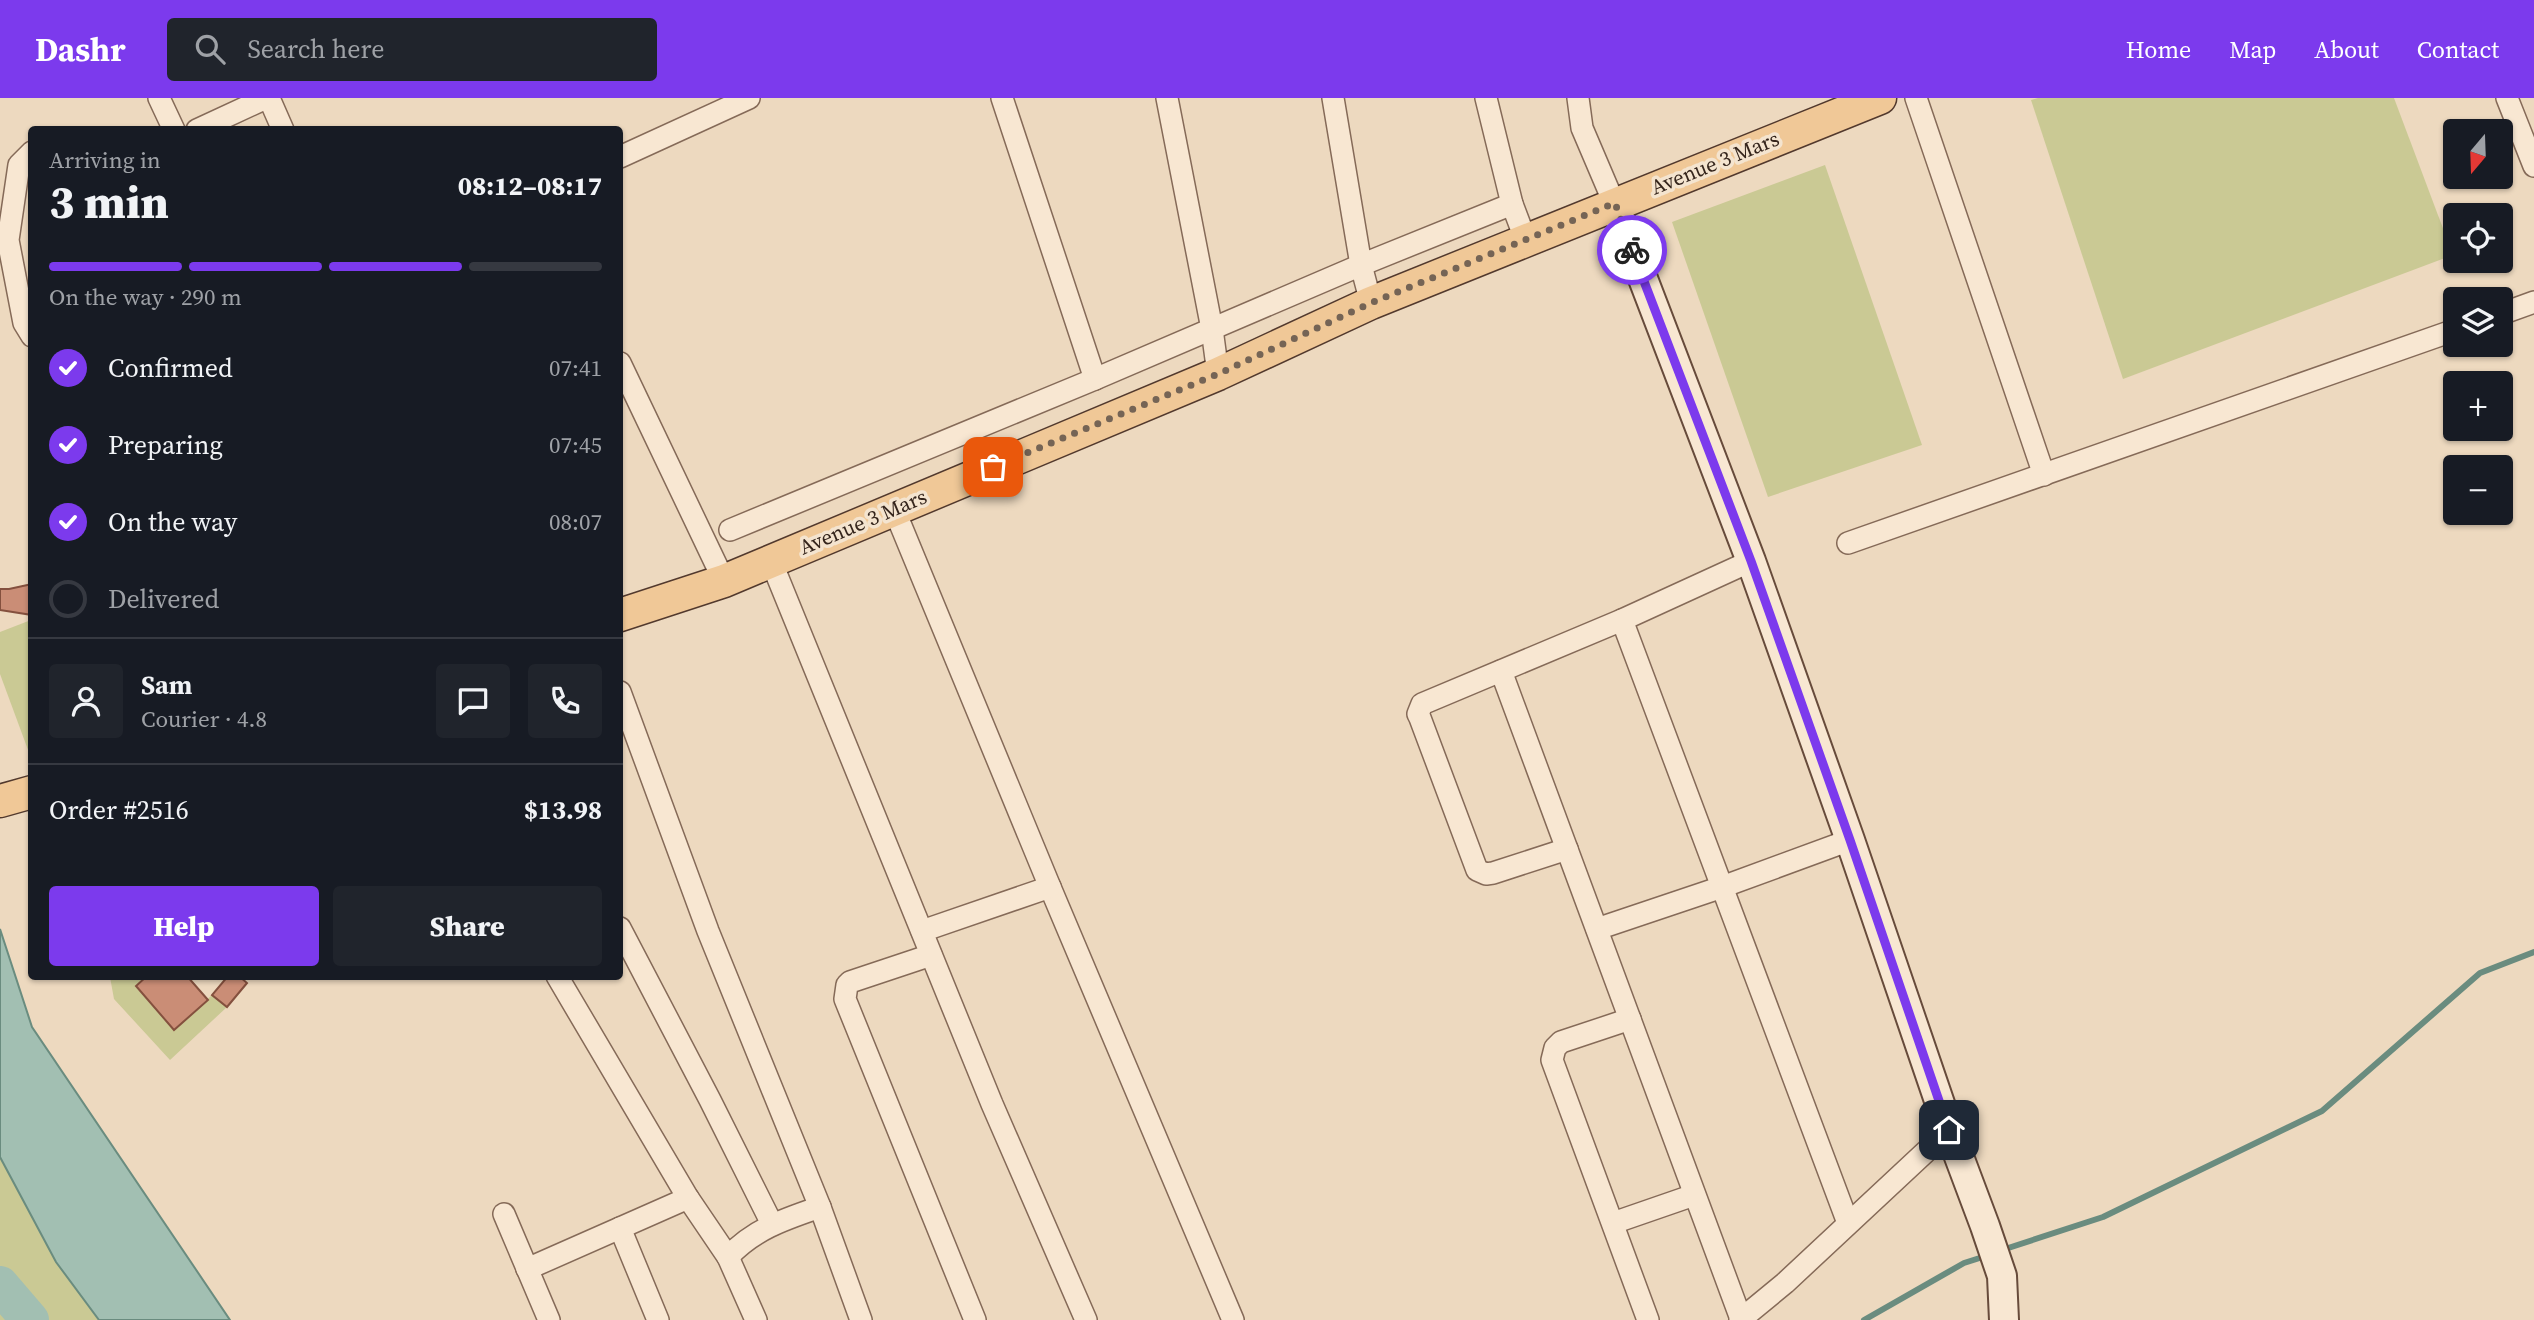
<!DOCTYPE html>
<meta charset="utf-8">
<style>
body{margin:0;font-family:"Source Serif 4",serif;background:#20242c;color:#f1f3f6;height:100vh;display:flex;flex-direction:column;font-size:26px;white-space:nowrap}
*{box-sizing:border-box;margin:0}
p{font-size:23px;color:#9ea1a6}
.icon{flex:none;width:38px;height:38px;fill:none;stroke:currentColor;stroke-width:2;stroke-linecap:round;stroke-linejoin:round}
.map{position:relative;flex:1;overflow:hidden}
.side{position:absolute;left:28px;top:28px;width:595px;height:854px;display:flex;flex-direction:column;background:#171b24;border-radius:7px;box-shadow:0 2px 5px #0004}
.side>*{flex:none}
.needle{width:46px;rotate:199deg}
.tools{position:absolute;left:2443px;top:21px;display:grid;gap:14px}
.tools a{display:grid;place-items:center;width:70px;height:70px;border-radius:7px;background:#171b24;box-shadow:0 2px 5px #0004;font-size:35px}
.pin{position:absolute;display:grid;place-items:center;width:60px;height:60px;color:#fff;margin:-30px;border-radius:14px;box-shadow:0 4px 10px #0006}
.courier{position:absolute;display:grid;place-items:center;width:70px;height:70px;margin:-35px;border:5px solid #7c3aed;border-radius:50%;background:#fff;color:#222;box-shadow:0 2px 9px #0007}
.head em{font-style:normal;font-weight:800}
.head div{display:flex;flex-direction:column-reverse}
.head{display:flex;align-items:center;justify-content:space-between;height:119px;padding:0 21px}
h1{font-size:46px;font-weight:800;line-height:52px}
.bar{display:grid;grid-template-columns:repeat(4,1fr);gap:10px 7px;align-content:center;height:84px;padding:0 21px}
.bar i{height:9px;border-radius:5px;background:#363941}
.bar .current{background:#7c3aed}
.bar p{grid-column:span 4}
.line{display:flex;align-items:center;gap:18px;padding:0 21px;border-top:2px solid #363941}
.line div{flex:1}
.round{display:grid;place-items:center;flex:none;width:74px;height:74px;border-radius:7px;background:#20242c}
ol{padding:0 21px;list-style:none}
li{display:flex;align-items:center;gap:21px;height:77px}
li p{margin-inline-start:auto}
li .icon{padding:7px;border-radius:50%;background:#7c3aed;color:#fff;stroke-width:4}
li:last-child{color:#9ea1a6}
li i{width:38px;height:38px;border:4px solid #363941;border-radius:50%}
.button{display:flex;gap:14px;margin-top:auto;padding:14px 21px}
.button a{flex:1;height:80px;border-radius:7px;background:#7c3aed;color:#fff;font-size:28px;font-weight:800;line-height:80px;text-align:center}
.button a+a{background:#20242c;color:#f1f3f6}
header{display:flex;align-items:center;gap:42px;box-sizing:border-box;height:98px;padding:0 35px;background:#7c3aed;color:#fff}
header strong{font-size:33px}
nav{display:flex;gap:38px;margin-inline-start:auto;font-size:24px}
.search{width:490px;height:63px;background:#20242c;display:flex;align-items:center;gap:18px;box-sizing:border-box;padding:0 24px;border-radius:7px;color:#9ea1a6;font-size:26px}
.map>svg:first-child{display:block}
</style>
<header>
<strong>Dashr</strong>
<div class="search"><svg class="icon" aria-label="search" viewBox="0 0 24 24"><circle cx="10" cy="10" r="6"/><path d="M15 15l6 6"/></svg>Search here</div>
<nav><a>Home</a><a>Map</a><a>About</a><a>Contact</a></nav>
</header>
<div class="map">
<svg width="2534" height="1222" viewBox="0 0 2534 1222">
<rect width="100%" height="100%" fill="#edd9bf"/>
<!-- green -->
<g fill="#cac994">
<polygon points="2038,0 2394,0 2453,157 2123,281 2031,2"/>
<polygon points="1825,67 1922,347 1768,399 1672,124"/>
<polygon points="31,522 32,660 31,660 0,576 0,534"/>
<polygon points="110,879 147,879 136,889 174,932 212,897 227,909 170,962 114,901"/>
<polygon points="0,1059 56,1164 99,1222 0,1222"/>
</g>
<!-- water -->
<polygon fill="#a2bfb2" stroke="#6a8c7f" stroke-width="2" points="0,831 32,929 230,1222 99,1222 56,1164 0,1059"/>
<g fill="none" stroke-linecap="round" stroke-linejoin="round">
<!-- stream -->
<g stroke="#6a8c7f" stroke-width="6">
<polyline points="1999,1153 2103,1119 2322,1013 2480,875 2534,854"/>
<polyline points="1864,1222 1964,1165 1986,1158"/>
</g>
<!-- river -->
<polyline stroke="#a2bfb2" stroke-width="38" points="0,1187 30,1222"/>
</g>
<!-- building -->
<g fill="#ca8d76" stroke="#84503e" stroke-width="2">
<polygon points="32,486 32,517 0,512 0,491 9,491"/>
<polygon points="147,878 187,878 208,902 174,932 136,888"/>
<polygon points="228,878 239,878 247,885 227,909 212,897"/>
</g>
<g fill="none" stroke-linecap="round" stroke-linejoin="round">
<!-- street casing -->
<g stroke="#856a58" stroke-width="24">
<g id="street">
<polyline points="159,0 174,32"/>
<polyline points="269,0 283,32"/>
<polyline points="1002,0 1095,281"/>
<polyline points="1167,0 1212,231 1218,276"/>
<polyline points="1333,0 1361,167 1371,205"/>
<polyline points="1486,0 1512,106 1526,143"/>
<polyline points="1578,0 1582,30 1614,105"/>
<polyline points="1916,0 2044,377"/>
<polyline points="2507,0 2534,68"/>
<polyline points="197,32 266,0"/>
<polyline points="32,54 19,67 8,142 24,225 32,238"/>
<polyline points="620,59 749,0"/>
<polyline points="2501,216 2534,204"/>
<polyline points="620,265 724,483"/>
<polyline points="894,411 1050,789 1233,1222"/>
<polyline points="730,432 1095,281 1361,167 1512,106"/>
<polyline points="1848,445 2455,232"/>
<polyline points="771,463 992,1006 1086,1222"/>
<polyline points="1622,522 1848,1125"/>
<polyline points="1501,573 1741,1221"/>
<polyline points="620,594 708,833 820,1109 861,1222"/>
<polyline points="1567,751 1493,775 1486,776 1477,772 1420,620 1418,616 1422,606 1622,522 1751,463"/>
<polyline points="620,830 710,1002 772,1126"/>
<polyline points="1597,831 1722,789 1850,742"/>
<polyline points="922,833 1050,789"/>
<polyline points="931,857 850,884 847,887 845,901 975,1222"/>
<polyline points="557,878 688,1100 728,1159 756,1222"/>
<polyline points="1630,921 1561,944 1555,950 1552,962 1648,1222"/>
<polyline points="504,1116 549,1222"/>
<polyline points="1613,1125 1694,1097"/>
<polyline points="620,1130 658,1222"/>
<path d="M728,1159C754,1131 785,1121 820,1109"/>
<polyline points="527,1171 688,1100"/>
<polyline points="1740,1222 1785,1185 1949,1032"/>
</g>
</g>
<!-- secondary casing -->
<g stroke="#674b3b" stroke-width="32">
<polyline id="secondary" points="1614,105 1751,463 1850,742 1949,1032 1985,1128 2002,1178 2004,1222"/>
</g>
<!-- primary casing -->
<g stroke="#52392d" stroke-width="35">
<g id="primary">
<polyline points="620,517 724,483 1218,276 1371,205 1880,0"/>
<polyline points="0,703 32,694"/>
</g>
</g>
<!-- street -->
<use href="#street" stroke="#f8e7d2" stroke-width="21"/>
<!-- secondary -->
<use href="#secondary" stroke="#f8e7d2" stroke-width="28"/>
<!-- primary -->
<use href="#primary" stroke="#f0c897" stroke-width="32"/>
</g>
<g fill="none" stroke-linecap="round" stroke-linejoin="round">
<!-- done -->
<polyline stroke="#756455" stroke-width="7" stroke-dasharray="0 12.6" points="993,369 1218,276 1371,205 1615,105 1632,152"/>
<!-- route -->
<polyline stroke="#7c3aed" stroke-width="9" points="1632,152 1751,463 1850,742 1949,1032"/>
</g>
<g text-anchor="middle" stroke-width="7" stroke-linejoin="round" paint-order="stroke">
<!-- street labels -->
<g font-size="21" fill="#35251c" stroke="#f4e4cf">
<text transform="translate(1715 65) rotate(-22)" y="7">Avenue 3 Mars</text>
<text transform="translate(863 424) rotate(-23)" y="7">Avenue 3 Mars</text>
</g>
</g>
</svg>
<div class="tools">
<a><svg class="needle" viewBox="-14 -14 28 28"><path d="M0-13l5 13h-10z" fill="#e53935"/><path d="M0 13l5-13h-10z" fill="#9ea1a6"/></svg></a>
<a><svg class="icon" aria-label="locate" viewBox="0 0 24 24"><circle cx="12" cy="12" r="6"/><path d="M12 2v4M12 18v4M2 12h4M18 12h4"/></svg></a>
<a><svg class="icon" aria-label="layers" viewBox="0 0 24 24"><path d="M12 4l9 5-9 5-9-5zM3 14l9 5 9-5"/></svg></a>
<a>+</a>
<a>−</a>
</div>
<div class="pin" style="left:993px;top:369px;background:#ea580c"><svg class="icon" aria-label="bag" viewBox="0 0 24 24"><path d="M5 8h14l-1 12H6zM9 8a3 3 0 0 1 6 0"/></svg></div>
<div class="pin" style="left:1949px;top:1032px;background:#1f2937"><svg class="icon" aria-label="home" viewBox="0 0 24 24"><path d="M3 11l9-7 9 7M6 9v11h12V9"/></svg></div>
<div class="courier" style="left:1632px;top:152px"><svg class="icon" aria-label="bike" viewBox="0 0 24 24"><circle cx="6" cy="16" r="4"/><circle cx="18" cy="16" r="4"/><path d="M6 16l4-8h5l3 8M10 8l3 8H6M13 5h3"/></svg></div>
<section class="side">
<div class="head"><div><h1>3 min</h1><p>Arriving in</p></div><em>08:12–08:17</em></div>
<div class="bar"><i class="current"></i><i class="current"></i><i class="current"></i><i></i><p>On the way · 290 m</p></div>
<ol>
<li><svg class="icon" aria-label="check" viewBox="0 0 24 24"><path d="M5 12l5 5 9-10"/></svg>Confirmed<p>07:41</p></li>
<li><svg class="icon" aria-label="check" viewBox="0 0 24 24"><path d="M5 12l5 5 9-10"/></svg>Preparing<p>07:45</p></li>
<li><svg class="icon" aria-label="check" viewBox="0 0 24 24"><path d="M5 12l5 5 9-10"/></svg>On the way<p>08:07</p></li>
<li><i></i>Delivered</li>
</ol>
<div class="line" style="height:126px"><a class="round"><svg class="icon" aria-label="person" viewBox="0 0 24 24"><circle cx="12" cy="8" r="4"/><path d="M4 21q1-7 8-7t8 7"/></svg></a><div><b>Sam</b><p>Courier · 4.8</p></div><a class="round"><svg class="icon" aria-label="chat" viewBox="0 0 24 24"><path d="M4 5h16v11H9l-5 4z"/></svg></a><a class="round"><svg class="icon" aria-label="phone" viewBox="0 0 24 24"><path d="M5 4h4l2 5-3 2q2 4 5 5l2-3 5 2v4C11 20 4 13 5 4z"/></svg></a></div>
<div class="line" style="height:91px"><div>Order #2516</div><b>$13.98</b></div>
<div class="button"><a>Help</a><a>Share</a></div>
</section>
</div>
